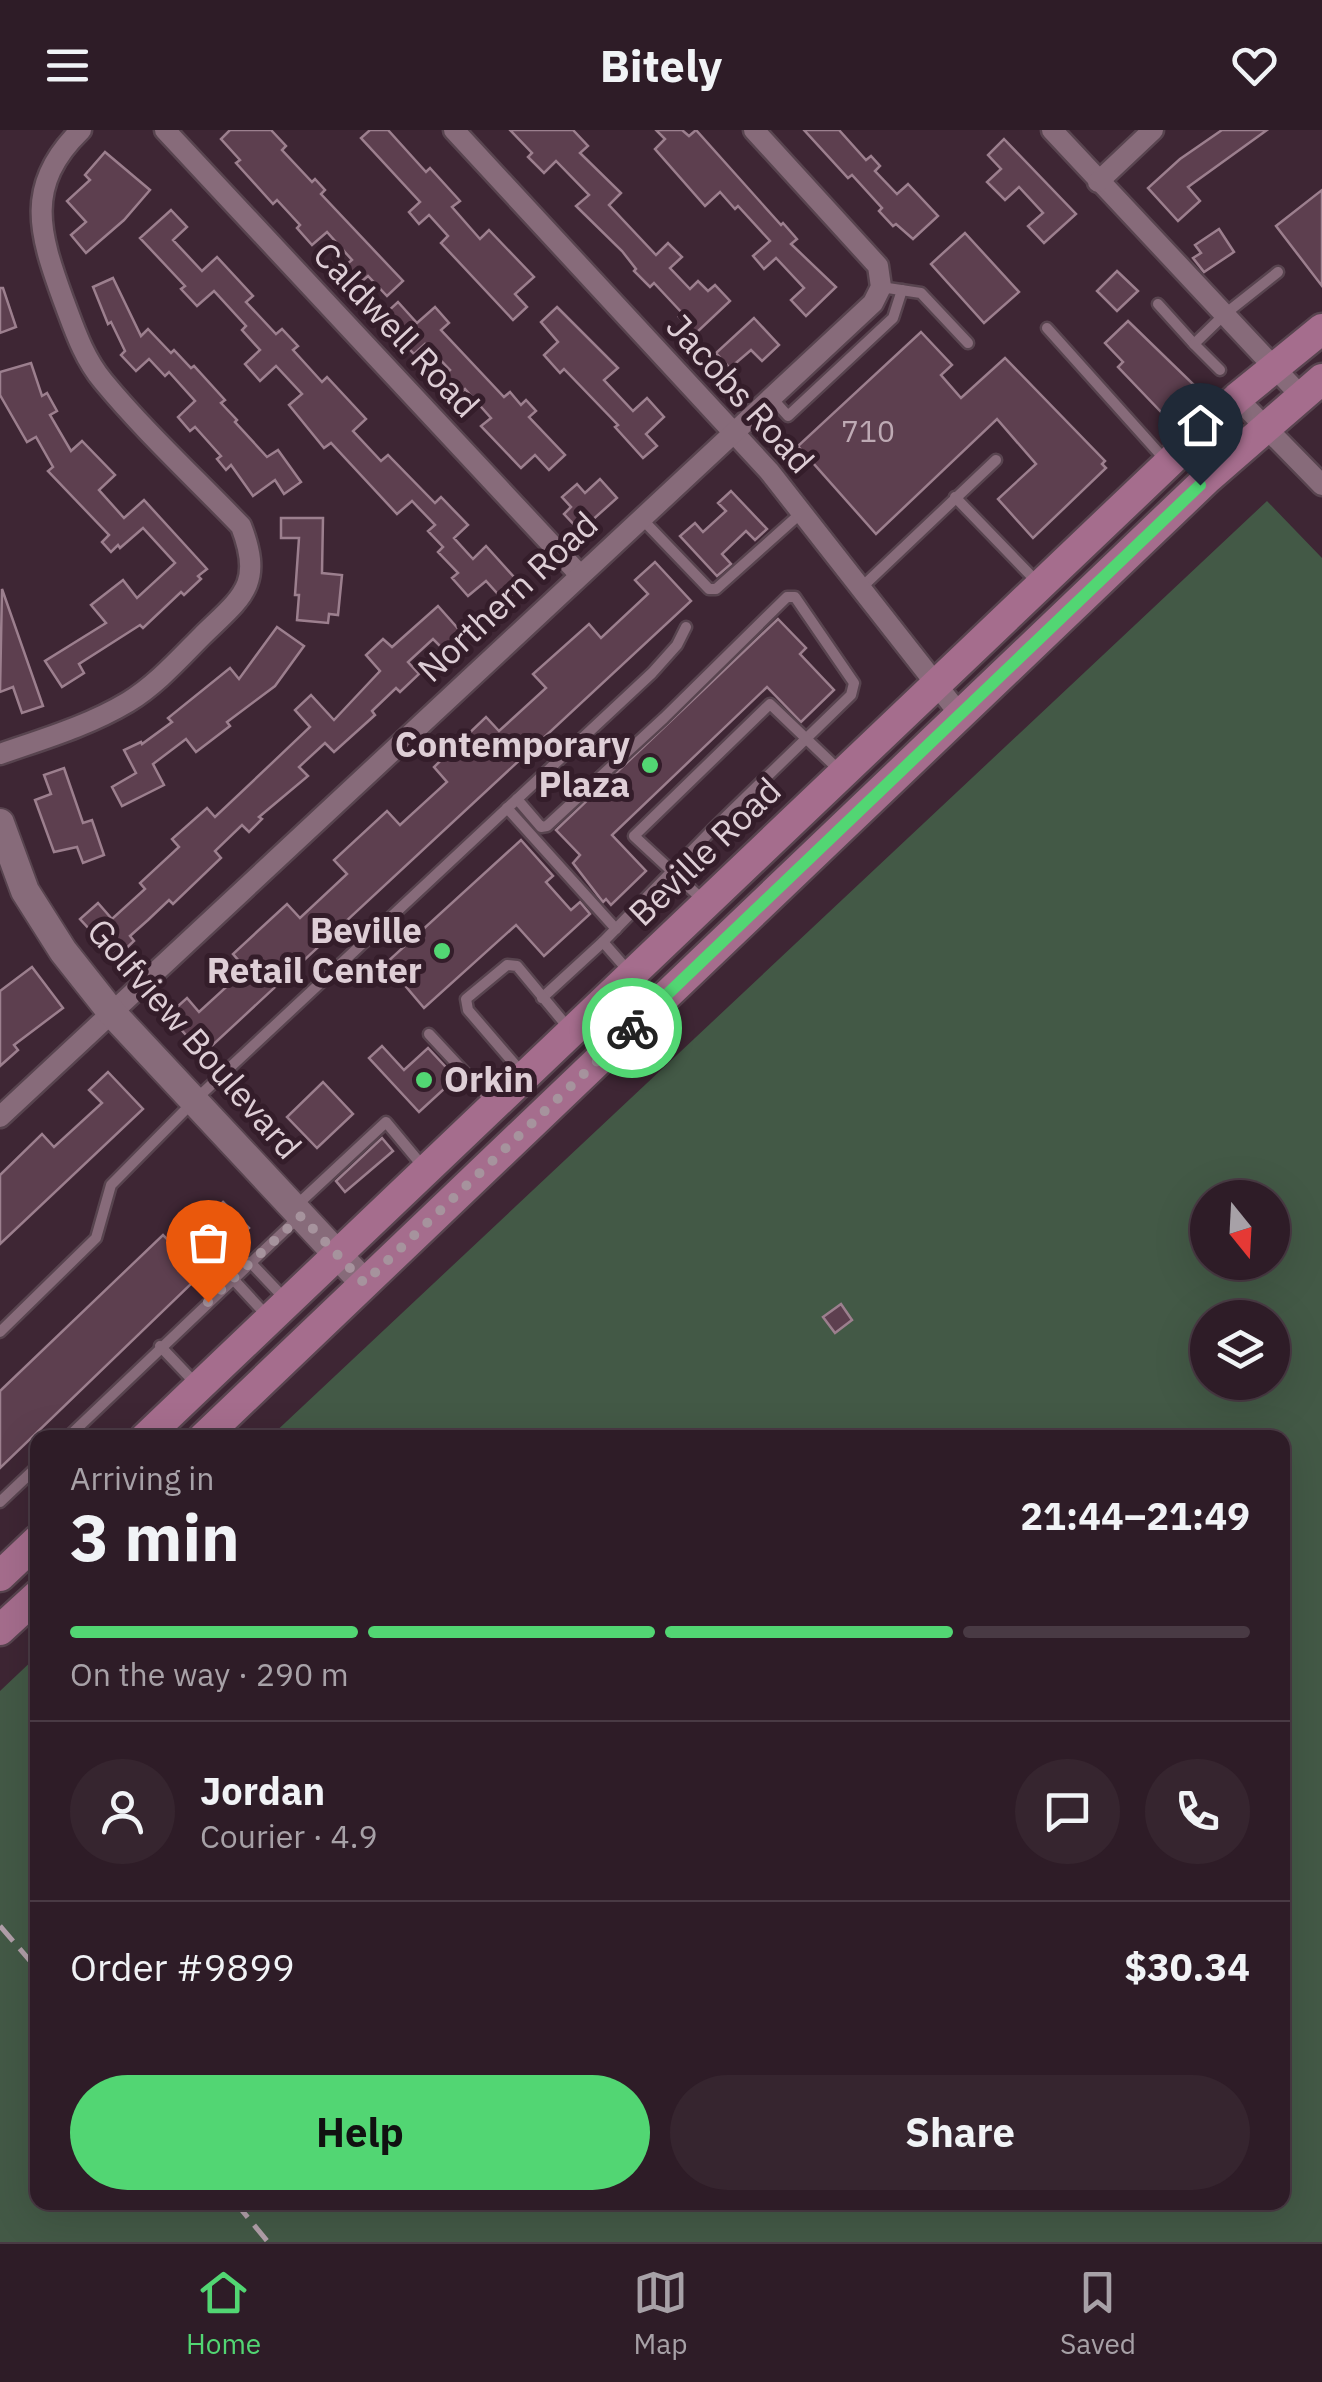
<!DOCTYPE html>
<meta charset="utf-8">
<style>
body{margin:0;font-family:"IBM Plex Sans",sans-serif;background:#36252f;color:#f1f3f6;height:100vh;display:flex;flex-direction:column;font-size:38px;white-space:nowrap}
*{box-sizing:border-box;margin:0}
p{font-size:32px;color:#a7a1a7}
.icon{flex:none;width:55px;height:55px;fill:none;stroke:currentColor;stroke-width:2;stroke-linecap:round;stroke-linejoin:round}
.map{position:relative;flex:1;overflow:hidden}
.side{position:absolute;left:30px;top:1300px;width:1260px;height:780px;display:flex;flex-direction:column;background:#2e1c27;border-radius:20px;box-shadow:0 10px 40px #0002,0 0 0 2px #493a44}
.side>*{flex:none}
.needle{width:65px;rotate:162deg}
.buttons{position:absolute;left:1190px;top:1050px;display:grid;gap:20px}
.buttons a{display:grid;place-items:center;width:100px;height:100px;border-radius:50%;background:#2e1c27;box-shadow:0 10px 40px #0002,0 0 0 2px #493a44;font-size:50px}
.pin{position:absolute;display:grid;place-items:center;width:85px;height:85px;color:#fff;margin:-102px -42px;border-radius:50% 50% 50% 0;rotate:-45deg;box-shadow:0 0 10px #0007}
.pin .icon{rotate:45deg}
.courier{position:absolute;display:grid;place-items:center;width:100px;height:100px;margin:-50px;border:8px solid #52d673;border-radius:50%;background:#fff;color:#222;box-shadow:0 2px 12px #0007}
.head em{font-style:normal;font-weight:700}
.head div{display:flex;flex-direction:column-reverse}
.head{display:flex;align-items:center;justify-content:space-between;height:170px;padding:0 40px}
h1{font-size:65px;font-weight:700;line-height:75px}
.bar{display:grid;grid-template-columns:repeat(4,1fr);gap:15px 10px;align-content:center;height:120px;padding:0 40px}
.bar i{height:12px;border-radius:8px;background:#493a44}
.bar .on{background:#52d673}
.bar p{grid-column:span 4}
.line{display:flex;align-items:center;gap:25px;padding:0 40px;border-top:2px solid #493a44}
.line div{flex:1}
.round{display:grid;place-items:center;flex:none;width:105px;height:105px;border-radius:52px;background:#36252f}
.action{display:flex;gap:20px;margin-top:auto;padding:20px 40px}
.action a{flex:1;height:115px;border-radius:60px;background:#52d673;color:#111;font-size:40px;font-weight:700;line-height:115px;text-align:center}
.action a+a{background:#36252f;color:#f1f3f6}
header{display:flex;justify-content:space-between;align-items:center;height:130px;padding:0 40px;background:#2e1c27;font-size:45px;font-weight:700}
.tab-bar{display:flex;justify-content:space-around;align-items:center;height:140px;border-top:2px solid #493a44;background:#2e1c27;font-size:28px;color:#a7a1a7}
.tab-bar a{display:grid;justify-items:center;gap:5px}
.tab-bar .on{color:#52d673}
.map>svg:first-child{display:block}
</style>
<header><svg class="icon" aria-label="menu" viewBox="0 0 24 24"><path d="M4 6h16M4 12h16M4 18h16"/></svg>Bitely<svg class="icon" aria-label="heart" viewBox="0 0 24 24"><path d="M12 20l-8-8c-3-5 5-10 8-4 3-6 11-1 8 4z"/></svg></header>
<div class="map">
<svg width="1322" height="2112" viewBox="0 0 1322 2112">
<rect width="100%" height="100%" fill="#3e2634"/>
<!-- green -->
<path fill="#435946" fill-rule="evenodd" d="M1267,371L1322,428V2112H0V1561L37,1526L38,2072H1282V1308L270,1307ZM1208,1068H1272V1132H1208ZM1208,1188H1272V1252H1208Z"/>
<!-- building -->
<g fill="#5d3f4f" stroke="#9c7f8e" stroke-width="2.5">
<polygon points="230,0 271,0 286,16 282,20 312,52 315,49 325,60 321,64 403,151 387,166 368,146 354,158 338,142 352,130 327,102 312,115 297,98 300,95 277,70 273,74 236,33 240,30 221,9"/>
<polygon points="370,0 388,0 426,42 430,38 460,71 452,77 480,109 489,100 534,147 515,164 527,177 513,190 441,113 448,106 429,85 419,94 409,82 420,72 361,8"/>
<polygon points="510,0 573,0 588,16 580,23 621,63 609,75 656,125 668,113 682,127 670,138 690,159 698,151 708,161 715,155 730,171 695,204 679,187 683,184 654,153 650,157 634,141 636,139 622,121 576,76 589,65 556,31 544,43 528,27 532,23"/>
<polygon points="656,0 682,0 689,6 696,0 781,95 783,93 797,109 791,114 836,157 806,186 791,170 804,158 776,128 764,139 753,126 770,111 738,76 735,79 720,62 705,76 655,19 665,9"/>
<polygon points="804,0 839,0 866,30 871,26 880,36 875,41 897,64 908,54 938,86 913,109 896,94 893,96 879,81 882,78 852,45 848,48"/>
<polygon points="1222,0 1267,0 1188,57 1200,71 1178,91 1148,58 1180,29"/>
<polygon points="1004,9 1076,84 1044,113 1028,96 1043,83 1019,57 1005,70 987,52 1001,39 988,25"/>
<polygon points="105,22 150,60 124,90 86,123 71,105 86,92 67,71 90,50 85,45"/>
<polygon points="1322,60 1322,156 1276,96"/>
<polygon points="171,80 187,97 173,110 202,141 217,127 253,166 246,172 276,204 282,199 298,216 293,220 322,252 327,247 366,289 353,301 381,331 388,325 435,373 441,367 468,395 454,408 473,429 486,416 522,456 505,472 486,451 468,466 452,448 458,443 438,422 443,417 428,401 435,395 412,371 397,384 331,313 324,318 289,275 302,264 276,236 260,251 245,234 260,220 242,200 246,196 214,161 197,176 181,159 185,156 140,108"/>
<polygon points="1219,99 1234,122 1204,142 1193,128 1201,123 1195,115"/>
<polygon points="965,103 1019,162 984,193 931,134"/>
<polygon points="1117,141 1138,161 1117,181 1097,161"/>
<polygon points="113,148 141,206 148,199 171,223 174,220 191,238 194,236 225,270 221,273 237,290 235,292 267,327 278,320 301,352 284,364 275,350 253,366 231,335 226,340 217,329 221,326 195,297 190,301 178,287 195,271 169,242 165,246 149,229 136,241 121,225 125,221 111,192 108,194 93,157"/>
<polygon points="0,158 3,158 16,197 0,203"/>
<polygon points="398,172 417,193 435,177 449,193 441,200 504,267 510,262 521,275 526,270 536,281 529,287 565,325 549,340 535,325 521,338 481,296 491,288 465,259 456,267 440,250 450,240 425,214 414,224 398,207 404,202 386,183"/>
<polygon points="557,177 618,238 604,250 633,281 647,268 664,287 646,304 657,316 643,328 615,297 618,295 564,239 560,243 544,225 558,212 541,192"/>
<polygon points="754,188 779,215 762,231 751,220 730,238 716,223"/>
<polygon points="1128,191 1194,255 1163,284 1118,237 1123,232 1105,213"/>
<polygon points="921,202 952,235 941,245 961,268 1005,228 1105,331 1102,334 1106,338 1033,408 998,369 1036,334 997,289 876,404 798,316"/>
<polygon points="31,233 42,266 47,263 57,281 50,285 71,321 82,311 115,345 99,360 124,388 144,370 207,439 198,446 201,449 184,465 181,462 143,498 140,495 79,534 84,543 62,557 45,531 106,493 91,475 123,450 137,468 175,433 143,398 120,418 118,415 111,422 102,412 109,405 48,341 53,337 36,307 27,312 0,265 0,242"/>
<polygon points="600,349 617,368 580,401 564,384 571,377 562,367 577,354 585,363"/>
<polygon points="731,361 767,399 755,410 746,401 722,424 731,434 717,446 680,406 695,393 703,402 726,381 718,373"/>
<polygon points="281,388 323,388 322,443 342,445 338,485 329,484 328,493 297,490 299,465 295,465 299,408 281,408"/>
<polygon points="655,432 691,471 203,924 168,885 187,868 199,882 246,839 233,824 287,774 300,788 347,744 334,730 387,681 400,695 447,652 434,637 486,587 499,601 546,558 533,544 589,494 601,508 648,464 635,450"/>
<polygon points="2,459 43,576 22,583 13,557 0,562"/>
<polygon points="438,476 461,502 443,519 433,509 408,532 419,544 400,562 396,558 372,581 375,585 334,622 325,613 299,637 308,646 259,687 262,689 249,702 242,695 215,721 221,728 173,774 169,770 148,790 130,806 134,811 116,828 80,789 98,773 112,789 145,759 140,753 179,717 172,709 207,678 215,687 310,597 295,580 311,565 334,590 380,541 366,525 383,509 392,517"/>
<polygon points="778,489 806,518 800,524 834,560 801,592 767,557 612,705 646,741 611,775 606,769 603,772 573,733 580,725 556,700"/>
<polygon points="277,497 304,516 275,556 227,592 230,596 196,622 186,609 153,634 164,655 122,676 112,657 136,643 124,620 141,612 142,614 172,592 168,588 230,538 239,549"/>
<polygon points="64,638 83,693 92,690 104,725 83,733 77,717 54,722 35,670 51,664 44,645"/>
<polygon points="521,710 553,746 546,752 571,780 580,772 590,784 544,826 516,795 424,878 386,833"/>
<polygon points="32,837 63,878 14,915 18,920 0,936 0,861"/>
<polygon points="382,916 404,940 428,918 456,948 419,982 369,928"/>
<polygon points="108,942 143,979 0,1114 0,1045 42,1004 54,1017 102,973 89,960"/>
<polygon points="323,952 353,984 317,1018 287,987"/>
<polygon points="382,1008 393,1021 345,1062 336,1051"/>
<polygon points="223,1072 249,1098 0,1338 0,1261 163,1105 175,1117"/>
<polygon points="841,1174 852,1190 835,1203 823,1187"/>
</g>
<g fill="none" stroke-linecap="round" stroke-linejoin="round">
<!-- service casing -->
<g stroke="#58444f" stroke-width="15">
<g id="service">
<polyline points="881,157 921,163 968,213"/>
<polyline points="1158,174 1194,214"/>
<polyline points="1047,198 1167,332"/>
<polyline points="1220,240 1194,214 1225,184 1278,142"/>
<polyline points="771,267 788,286 893,188 902,160"/>
<polyline points="955,367 1039,454"/>
<polyline points="642,389 709,459 716,459 801,383"/>
<polyline points="861,458 996,330"/>
<polyline points="517,669 541,697 547,696 664,588 787,467 795,467 854,553 851,565 712,700 603,812 542,868"/>
<polyline points="507,678 616,799"/>
<polyline points="705,772 634,706 770,574 840,641"/>
<polyline points="603,812 631,844"/>
<polyline points="429,904 494,974"/>
<polyline points="523,944 468,880 466,869 507,835 517,836 571,901"/>
<polyline points="297,1075 386,992 425,1039"/>
<polyline points="250,1132 287,1171"/>
<polyline points="233,1149 269,1188"/>
<polyline points="0,1202 96,1108 111,1055 194,971 652,543 677,515 686,497"/>
<polyline points="160,1216 198,1256"/>
<polyline points="67,1308 300,1086"/>
<polyline points="0,1372 38,1336"/>
</g>
</g>
<!-- minor casing -->
<g stroke="#58444f" stroke-width="25">
<g id="minor">
<polyline points="165,0 579,444"/>
<polyline points="454,0 769,341 961,586"/>
<polyline points="1052,0 1301,266"/>
<polyline points="1098,52 1153,0"/>
<polyline points="1237,268 1322,355"/>
<path d="M0,624C43,609 88,596 128,572C156,555 179,529 202,506C242,467 264,455 241,396C195,348 145,302 103,251C83,227 74,198 63,169C39,103 24,55 81,0"/>
<polyline points="0,987 873,173 881,157 878,136 754,0"/>
</g>
</g>
<!-- tertiary casing -->
<g stroke="#58444f" stroke-width="32">
<polyline id="tertiary" points="0,693 25,761 63,821 112,883 364,1153"/>
</g>
<!-- primary casing -->
<g stroke="#58444f" stroke-width="35">
<g id="primary">
<polyline points="145,1308 1177,325 1237,268 1322,199"/>
<polyline points="203,1308 1207,349 1322,249"/>
<polyline points="0,1446 38,1410"/>
<polyline points="0,1500 38,1465"/>
</g>
</g>
<!-- service -->
<use href="#service" stroke="#876b7a" stroke-width="10"/>
<!-- minor -->
<use href="#minor" stroke="#876b7a" stroke-width="20"/>
<!-- tertiary -->
<use href="#tertiary" stroke="#876b7a" stroke-width="28"/>
<!-- primary -->
<use href="#primary" stroke="#a56d8d" stroke-width="30"/>
<!-- rail -->
<g stroke="#b19fa9" stroke-width="5" stroke-dasharray="20 10" stroke-linecap="butt">
<polyline points="0,1796 38,1840"/>
<polyline points="235,2072 268,2112"/>
</g>
</g>
<g fill="none" stroke-linecap="round" stroke-linejoin="round">
<!-- done -->
<polyline stroke="#a6939d" stroke-width="10" stroke-dasharray="0 18" points="208,1172 301,1086 364,1153 632,898"/>
<!-- route -->
<polyline stroke="#52d673" stroke-width="12" points="632,898 1200,355"/>
</g>
<!-- markers -->
<g fill="#52d673" stroke="#341d2a" stroke-width="4">
<circle cx="650" cy="635" r="10"/>
<circle cx="442" cy="821" r="10"/>
<circle cx="424" cy="950" r="10"/>
</g>
<g text-anchor="middle" stroke-width="10" stroke-linejoin="round" paint-order="stroke">
<!-- number labels -->
<g font-size="30" fill="#beaab4">
<text x="868" y="312">710</text>
</g>
<!-- street labels -->
<g font-size="35" fill="#deced6" stroke="#341d2a">
<text transform="translate(396 200) rotate(47)" y="12">Caldwell Road</text>
<text transform="translate(740 264) rotate(48)" y="12">Jacobs Road</text>
<text transform="translate(508 467) rotate(-43)" y="12">Northern Road</text>
<text transform="translate(705 722) rotate(-44)" y="12">Beville Road</text>
<text transform="translate(194 909) rotate(49)" y="12">Golfview Boulevard</text>
</g>
<!-- poi labels -->
<g font-size="35" font-weight="bold" fill="#deced6" stroke="#341d2a" text-anchor="end">
<text x="630" y="627">Contemporary<tspan x="630" dy="40">Plaza</tspan></text>
<text x="422" y="813">Beville<tspan x="422" dy="40">Retail Center</tspan></text>
<text x="444" y="962" text-anchor="start">Orkin</text>
</g>
</g>
</svg>
<div class="buttons">
<a><svg class="needle" viewBox="-14 -14 28 28"><path d="M0-13l5 13h-10z" fill="#e53935"/><path d="M0 13l5-13h-10z" fill="#a7a1a7"/></svg></a>
<a><svg class="icon" aria-label="layers" viewBox="0 0 24 24"><path d="M12 4l9 5-9 5-9-5zM3 14l9 5 9-5"/></svg></a>
</div>
<div class="pin" style="left:208px;top:1172px;background:#ea580c"><svg class="icon" aria-label="bag" viewBox="0 0 24 24"><path d="M5 8h14l-1 12H6zM9 8a3 3 0 0 1 6 0"/></svg></div>
<div class="pin" style="left:1200px;top:355px;background:#1f2937"><svg class="icon" aria-label="home" viewBox="0 0 24 24"><path d="M3 11l9-7 9 7M6 9v11h12V9"/></svg></div>
<div class="courier" style="left:632px;top:898px"><svg class="icon" aria-label="bike" viewBox="0 0 24 24"><circle cx="6" cy="16" r="4"/><circle cx="18" cy="16" r="4"/><path d="M6 16l4-8h5l3 8M10 8l3 8H6M13 5h3"/></svg></div>
<section class="side">
<div class="head"><div><h1>3 min</h1><p>Arriving in</p></div><em>21:44–21:49</em></div>
<div class="bar"><i class="on"></i><i class="on"></i><i class="on"></i><i></i><p>On the way · 290 m</p></div>
<div class="line" style="height:180px"><a class="round"><svg class="icon" aria-label="person" viewBox="0 0 24 24"><circle cx="12" cy="8" r="4"/><path d="M4 21q1-7 8-7t8 7"/></svg></a><div><b>Jordan</b><p>Courier · 4.9</p></div><a class="round"><svg class="icon" aria-label="chat" viewBox="0 0 24 24"><path d="M4 5h16v11H9l-5 4z"/></svg></a><a class="round"><svg class="icon" aria-label="phone" viewBox="0 0 24 24"><path d="M5 4h4l2 5-3 2q2 4 5 5l2-3 5 2v4C11 20 4 13 5 4z"/></svg></a></div>
<div class="line" style="height:130px"><div>Order #9899</div><b>$30.34</b></div>
<div class="action"><a>Help</a><a>Share</a></div>
</section>
</div>
<nav class="tab-bar">
<a class="on"><svg class="icon" aria-label="home" viewBox="0 0 24 24"><path d="M3 11l9-7 9 7M6 9v11h12V9"/></svg>Home</a>
<a><svg class="icon" aria-label="map" viewBox="0 0 24 24"><path d="M3 6l6-2 6 2 6-2v14l-6 2-6-2-6 2zM9 4v14M15 6v14"/></svg>Map</a>
<a><svg class="icon" aria-label="saved" viewBox="0 0 24 24"><path d="M7 4h10v16l-5-4-5 4z"/></svg>Saved</a>
</nav>
